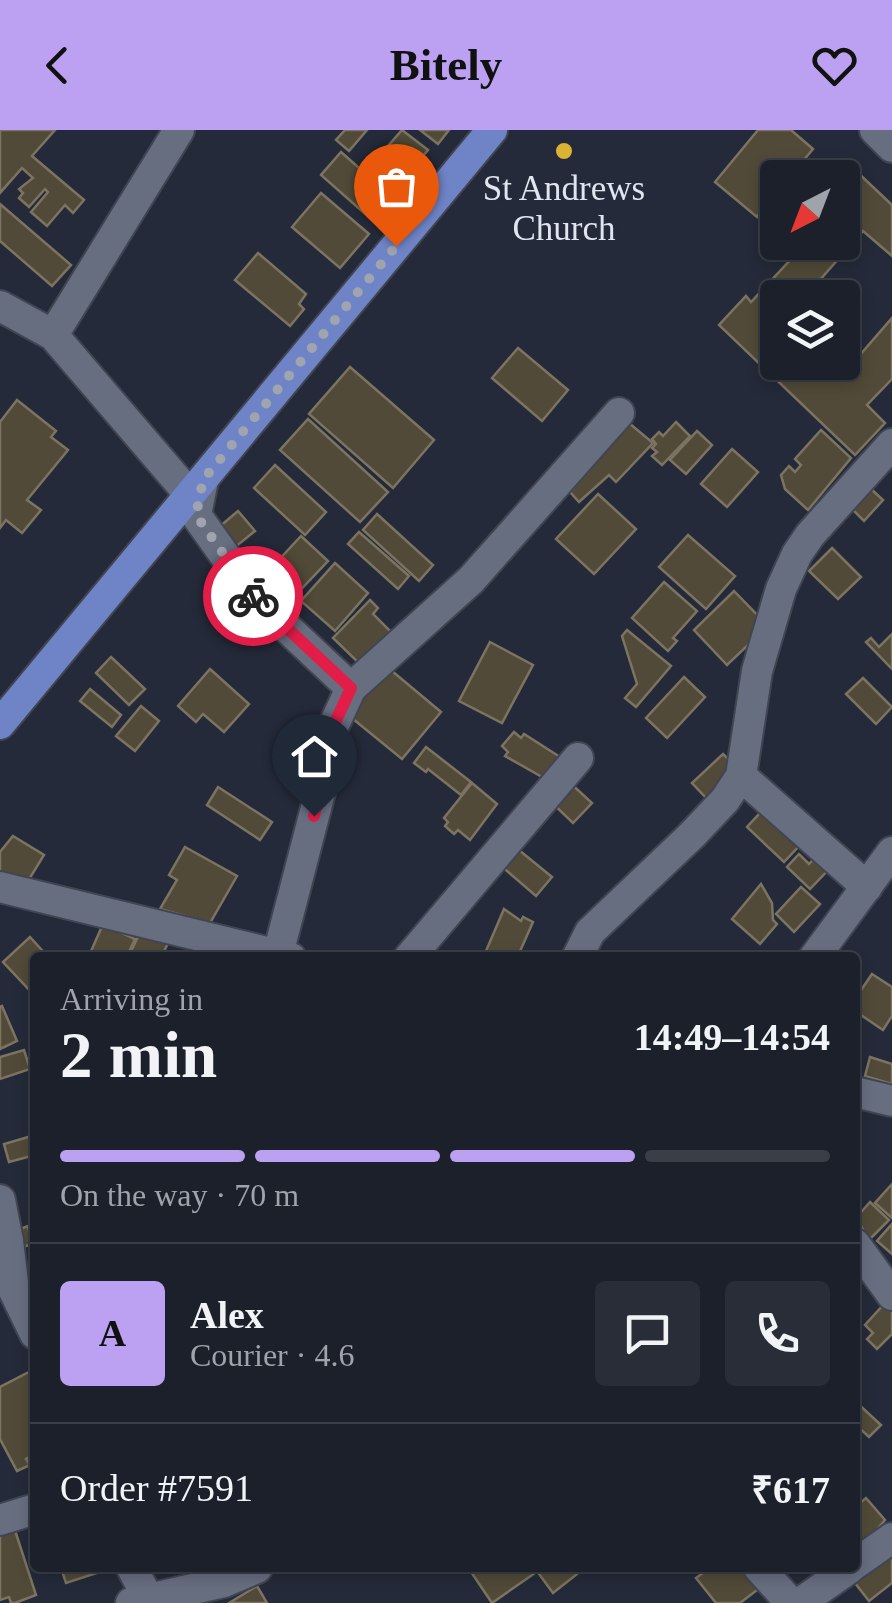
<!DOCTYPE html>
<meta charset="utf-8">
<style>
body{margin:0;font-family:"Times New Roman",serif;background:#282d37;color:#f1f3f6;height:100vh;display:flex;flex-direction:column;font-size:38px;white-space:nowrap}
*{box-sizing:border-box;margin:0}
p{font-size:32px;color:#a0a3a9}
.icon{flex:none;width:55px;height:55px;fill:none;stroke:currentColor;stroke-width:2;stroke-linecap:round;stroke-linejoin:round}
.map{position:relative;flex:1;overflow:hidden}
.drawer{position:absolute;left:30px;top:822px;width:830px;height:620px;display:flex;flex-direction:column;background:#1b202b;border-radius:10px;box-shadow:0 5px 15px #0003,0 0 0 2px #393e47}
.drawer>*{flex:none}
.needle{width:65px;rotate:222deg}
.fabs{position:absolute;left:760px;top:30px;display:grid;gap:20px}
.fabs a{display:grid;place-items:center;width:100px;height:100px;border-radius:10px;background:#1b202b;box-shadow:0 5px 15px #0003,0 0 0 2px #393e47;font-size:50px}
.pin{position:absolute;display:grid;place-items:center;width:85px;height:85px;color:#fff;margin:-102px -42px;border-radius:50% 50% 50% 0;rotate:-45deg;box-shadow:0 0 10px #0007}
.pin .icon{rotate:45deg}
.courier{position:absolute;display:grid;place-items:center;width:100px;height:100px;margin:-50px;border:8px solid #e11d48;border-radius:50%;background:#fff;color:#222;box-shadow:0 2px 12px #0007}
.summary em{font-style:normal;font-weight:700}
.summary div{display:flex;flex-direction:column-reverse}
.summary{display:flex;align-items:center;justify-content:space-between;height:170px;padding:0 30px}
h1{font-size:65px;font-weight:700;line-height:75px}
.bar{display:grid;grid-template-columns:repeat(4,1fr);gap:15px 10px;align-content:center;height:120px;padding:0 30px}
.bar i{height:12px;border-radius:8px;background:#393e47}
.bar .current{background:#bca0f2}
.bar p{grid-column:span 4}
.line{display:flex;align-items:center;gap:25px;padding:0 30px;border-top:2px solid #393e47}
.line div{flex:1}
.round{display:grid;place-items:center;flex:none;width:105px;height:105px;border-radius:10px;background:#282d37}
header{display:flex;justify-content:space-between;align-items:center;height:130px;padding:0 30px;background:#bca0f2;color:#111;font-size:45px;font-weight:700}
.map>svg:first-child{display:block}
</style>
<header><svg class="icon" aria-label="back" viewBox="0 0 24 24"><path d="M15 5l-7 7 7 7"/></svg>Bitely<svg class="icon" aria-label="heart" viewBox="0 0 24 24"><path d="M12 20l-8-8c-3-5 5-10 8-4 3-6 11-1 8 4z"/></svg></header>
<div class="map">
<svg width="892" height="1473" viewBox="0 0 892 1473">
<rect width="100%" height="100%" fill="#242a39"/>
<!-- building -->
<g fill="#514a38" stroke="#7c7461" stroke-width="2.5">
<polygon points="0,0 55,0 32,26 84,70 73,83 65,75 47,96 31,82 48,62 45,59 29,77 19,68 23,63 19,59 33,48 22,38 0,63"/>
<polygon points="345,0 367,0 349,21 336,10"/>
<polygon points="402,0 428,20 393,61 368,39"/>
<polygon points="420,0 449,0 438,14"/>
<polygon points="758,0 791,0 813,19 789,48 778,48 778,61 757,87 715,52"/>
<polygon points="341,22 392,67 372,90 321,45"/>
<polygon points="854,39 892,75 892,126 863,101 804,168 778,168 778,232 820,232 839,249 892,188 892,249 867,275 885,293 855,325 719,195 746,166 751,172 807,112 842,112 842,52"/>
<polygon points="321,63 369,104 340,138 292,97"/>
<polygon points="0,74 71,135 52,156 0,111"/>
<polygon points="258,123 306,164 299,174 304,179 290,196 235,150"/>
<polygon points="518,218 568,260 542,291 492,248"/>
<polygon points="350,237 434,310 393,358 309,284"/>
<polygon points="17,270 56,301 51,307 68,320 27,370 41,380 22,403 6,390 0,398 0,292"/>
<polygon points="308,289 388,362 360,392 280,320"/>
<polygon points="676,292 690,306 662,335 652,326 657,322 652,318 656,314 652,309 659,302 663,306"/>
<polygon points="629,293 653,313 616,352 609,345 579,372 570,362"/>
<polygon points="821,300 851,328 808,380 785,359 781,345 789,336 795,342 801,335 795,329"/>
<polygon points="697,301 712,315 686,344 670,330"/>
<polygon points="732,319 758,342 727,377 701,354"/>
<polygon points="275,335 326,382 305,405 254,358"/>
<polygon points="869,357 883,370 864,391 850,377"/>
<polygon points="598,364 636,399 594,444 556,409"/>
<polygon points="238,381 255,401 234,418 218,398"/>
<polygon points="377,384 433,435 419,451 363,400"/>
<polygon points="359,402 409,446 398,459 348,414"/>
<polygon points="688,405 735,446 706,479 659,437"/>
<polygon points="301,406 328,431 289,472 263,447"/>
<polygon points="832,418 861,447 838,469 809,441"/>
<polygon points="335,433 368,463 335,501 301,471"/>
<polygon points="664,452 697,481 673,508 677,511 668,521 632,488"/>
<polygon points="734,461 768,496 727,535 694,500"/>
<polygon points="370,470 378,478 373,484 396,507 364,538 333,508"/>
<polygon points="627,500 671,536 636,577 625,568 637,554 622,506"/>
<polygon points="892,504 892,539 866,512 871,508 879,517"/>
<polygon points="490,512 533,535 502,593 459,571"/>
<polygon points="111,527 145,559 129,575 96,543"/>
<polygon points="386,536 441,582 402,629 347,584"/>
<polygon points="210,539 249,574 224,602 203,584 196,592 178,576"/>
<polygon points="684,547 705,567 667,608 646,588"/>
<polygon points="863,548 892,577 876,594 846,564"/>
<polygon points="90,559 121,585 112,597 80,571"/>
<polygon points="141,576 159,591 135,621 116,606"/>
<polygon points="514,602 521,608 524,604 560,627 542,647 505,626 508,622 502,616"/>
<polygon points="426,617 471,652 461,665 428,639 426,642 414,633"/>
<polygon points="723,624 740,641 709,671 692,653"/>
<polygon points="567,650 592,673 573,693 548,669"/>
<polygon points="472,653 497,674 470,710 458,700 454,704 445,696 448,692 444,688"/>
<polygon points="218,657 272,692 260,710 207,675"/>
<polygon points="761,682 803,712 784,732 747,697"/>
<polygon points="13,706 44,725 28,751 0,744 0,722"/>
<polygon points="514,716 552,747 536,766 499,734"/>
<polygon points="185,717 237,746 210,793 160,779 177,750 169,745"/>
<polygon points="820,722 833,735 810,759 787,737 799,724 809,734"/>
<polygon points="761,754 772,773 773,790 777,794 760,814 732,789"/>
<polygon points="801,757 820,774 794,802 776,784"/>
<polygon points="504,779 521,791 523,787 533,792 517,828 483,828"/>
<polygon points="103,794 135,809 126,828 88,828"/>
<polygon points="141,800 168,813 161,828 128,828"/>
<polygon points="30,807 49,828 35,828 35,866 3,832"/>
<polygon points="872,844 892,857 892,886 883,900 855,881 855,869"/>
<polygon points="2,876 17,911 0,919 0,877"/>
<polygon points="24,920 30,939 0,949 0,927"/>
<polygon points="870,927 892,934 892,954 865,946"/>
<polygon points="35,1005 35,1025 9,1032 4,1014"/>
<polygon points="892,1054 892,1088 875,1073"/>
<polygon points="870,1072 889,1090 868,1111 857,1087"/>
<polygon points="892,1094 892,1124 877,1111"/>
<polygon points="28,1096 29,1101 35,1099 35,1113 20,1118 15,1101"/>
<polygon points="885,1173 892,1180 892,1204 877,1219 867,1209 873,1203 865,1195"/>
<polygon points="31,1241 35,1249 35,1324 26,1329 30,1335 17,1341 0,1309 0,1257"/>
<polygon points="855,1271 881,1295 869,1307 855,1294"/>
<polygon points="866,1368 885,1390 862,1417 855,1409 855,1377"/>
<polygon points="13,1394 36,1465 15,1473 11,1473 9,1467 0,1470 0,1400"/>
<polygon points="892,1426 892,1453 869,1471 848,1444"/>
<polygon points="61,1438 102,1438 103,1441 66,1453"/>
<polygon points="472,1438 531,1438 535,1443 492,1473 469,1439"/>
<polygon points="547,1438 572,1438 577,1444 553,1463 539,1444"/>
<polygon points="710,1438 746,1438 761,1457 740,1473 716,1473 696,1448"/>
<polygon points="257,1456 267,1473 229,1473"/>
</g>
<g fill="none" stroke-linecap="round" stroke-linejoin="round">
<!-- minor casing -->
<g stroke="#414552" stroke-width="34">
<g id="minor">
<polyline points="179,0 53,205 190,365"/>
<polyline points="875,0 892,17"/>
<polyline points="0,176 53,205"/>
<polyline points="203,350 196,385 255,468 351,558 332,599 323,651 277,828"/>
<polyline points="351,558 471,450 619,283"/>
<polyline points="741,646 867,757"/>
<polyline points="0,757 291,828"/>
<polyline points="409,828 578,628"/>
<polyline points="577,828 590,802 692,705 725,670 741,646 757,541 781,459 797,424 810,405 892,314"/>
<polyline points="814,828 892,722"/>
<polyline points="855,962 892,971"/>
<polyline points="0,1070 8,1111"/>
<polyline points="0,1110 8,1111 14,1161 35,1204"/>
<polyline points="855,1114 892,1165"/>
<polyline points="0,1390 35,1379"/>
<polyline points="855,1434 892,1408"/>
<polyline points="132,1438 148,1468"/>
<polyline points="759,1438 791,1473"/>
<polyline points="131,1473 224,1452 257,1438"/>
<polyline points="800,1473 850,1438"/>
</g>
</g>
<!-- major casing -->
<g stroke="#414552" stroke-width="34">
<polyline id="major" points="0,594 492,0"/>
</g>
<!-- minor -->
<use href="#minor" stroke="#676e80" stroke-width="30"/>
<!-- major -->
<use href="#major" stroke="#6f84c7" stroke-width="30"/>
</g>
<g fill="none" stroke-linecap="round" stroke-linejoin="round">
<!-- done -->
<polyline stroke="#9fa4af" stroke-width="10" stroke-dasharray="0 18" points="253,466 196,385 203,350 396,116"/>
<!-- route -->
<polyline stroke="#e11d48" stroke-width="12" points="253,466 351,558 332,599 314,686"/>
</g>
<!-- markers -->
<circle fill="#dcb233" stroke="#242a39" stroke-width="4" cx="564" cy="21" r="10"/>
<g text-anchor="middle" stroke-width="8" stroke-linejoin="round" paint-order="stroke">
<!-- poi labels -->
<g font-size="35" fill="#e1e5ef" stroke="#242a39">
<text x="564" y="70">St Andrews<tspan x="564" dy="40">Church</tspan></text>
</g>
</g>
</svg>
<div class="fabs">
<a><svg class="needle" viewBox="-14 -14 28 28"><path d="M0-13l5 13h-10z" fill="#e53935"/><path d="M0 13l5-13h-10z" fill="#a0a3a9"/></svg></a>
<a><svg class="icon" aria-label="layers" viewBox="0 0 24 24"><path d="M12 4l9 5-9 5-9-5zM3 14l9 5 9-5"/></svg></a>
</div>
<div class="pin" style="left:396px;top:116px;background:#ea580c"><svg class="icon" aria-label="bag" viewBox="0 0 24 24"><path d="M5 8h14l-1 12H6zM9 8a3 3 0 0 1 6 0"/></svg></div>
<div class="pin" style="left:314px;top:686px;background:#1f2937"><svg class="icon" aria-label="home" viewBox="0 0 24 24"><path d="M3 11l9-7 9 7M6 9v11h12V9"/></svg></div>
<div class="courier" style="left:253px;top:466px"><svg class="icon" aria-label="bike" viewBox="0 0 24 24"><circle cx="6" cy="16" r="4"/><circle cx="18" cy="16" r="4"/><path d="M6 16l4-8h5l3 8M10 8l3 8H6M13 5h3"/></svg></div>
<section class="drawer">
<div class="summary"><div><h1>2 min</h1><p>Arriving in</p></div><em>14:49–14:54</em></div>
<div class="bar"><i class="current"></i><i class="current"></i><i class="current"></i><i></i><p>On the way · 70 m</p></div>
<div class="line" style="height:180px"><b class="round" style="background:#bca0f2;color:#111">A</b><div><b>Alex</b><p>Courier · 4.6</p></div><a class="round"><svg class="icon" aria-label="chat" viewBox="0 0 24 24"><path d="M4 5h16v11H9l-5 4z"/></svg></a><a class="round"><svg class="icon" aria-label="phone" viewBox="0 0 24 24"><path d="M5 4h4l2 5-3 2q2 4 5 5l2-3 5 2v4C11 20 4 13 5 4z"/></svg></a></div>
<div class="line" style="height:130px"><div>Order #7591</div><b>₹617</b></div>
</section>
</div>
